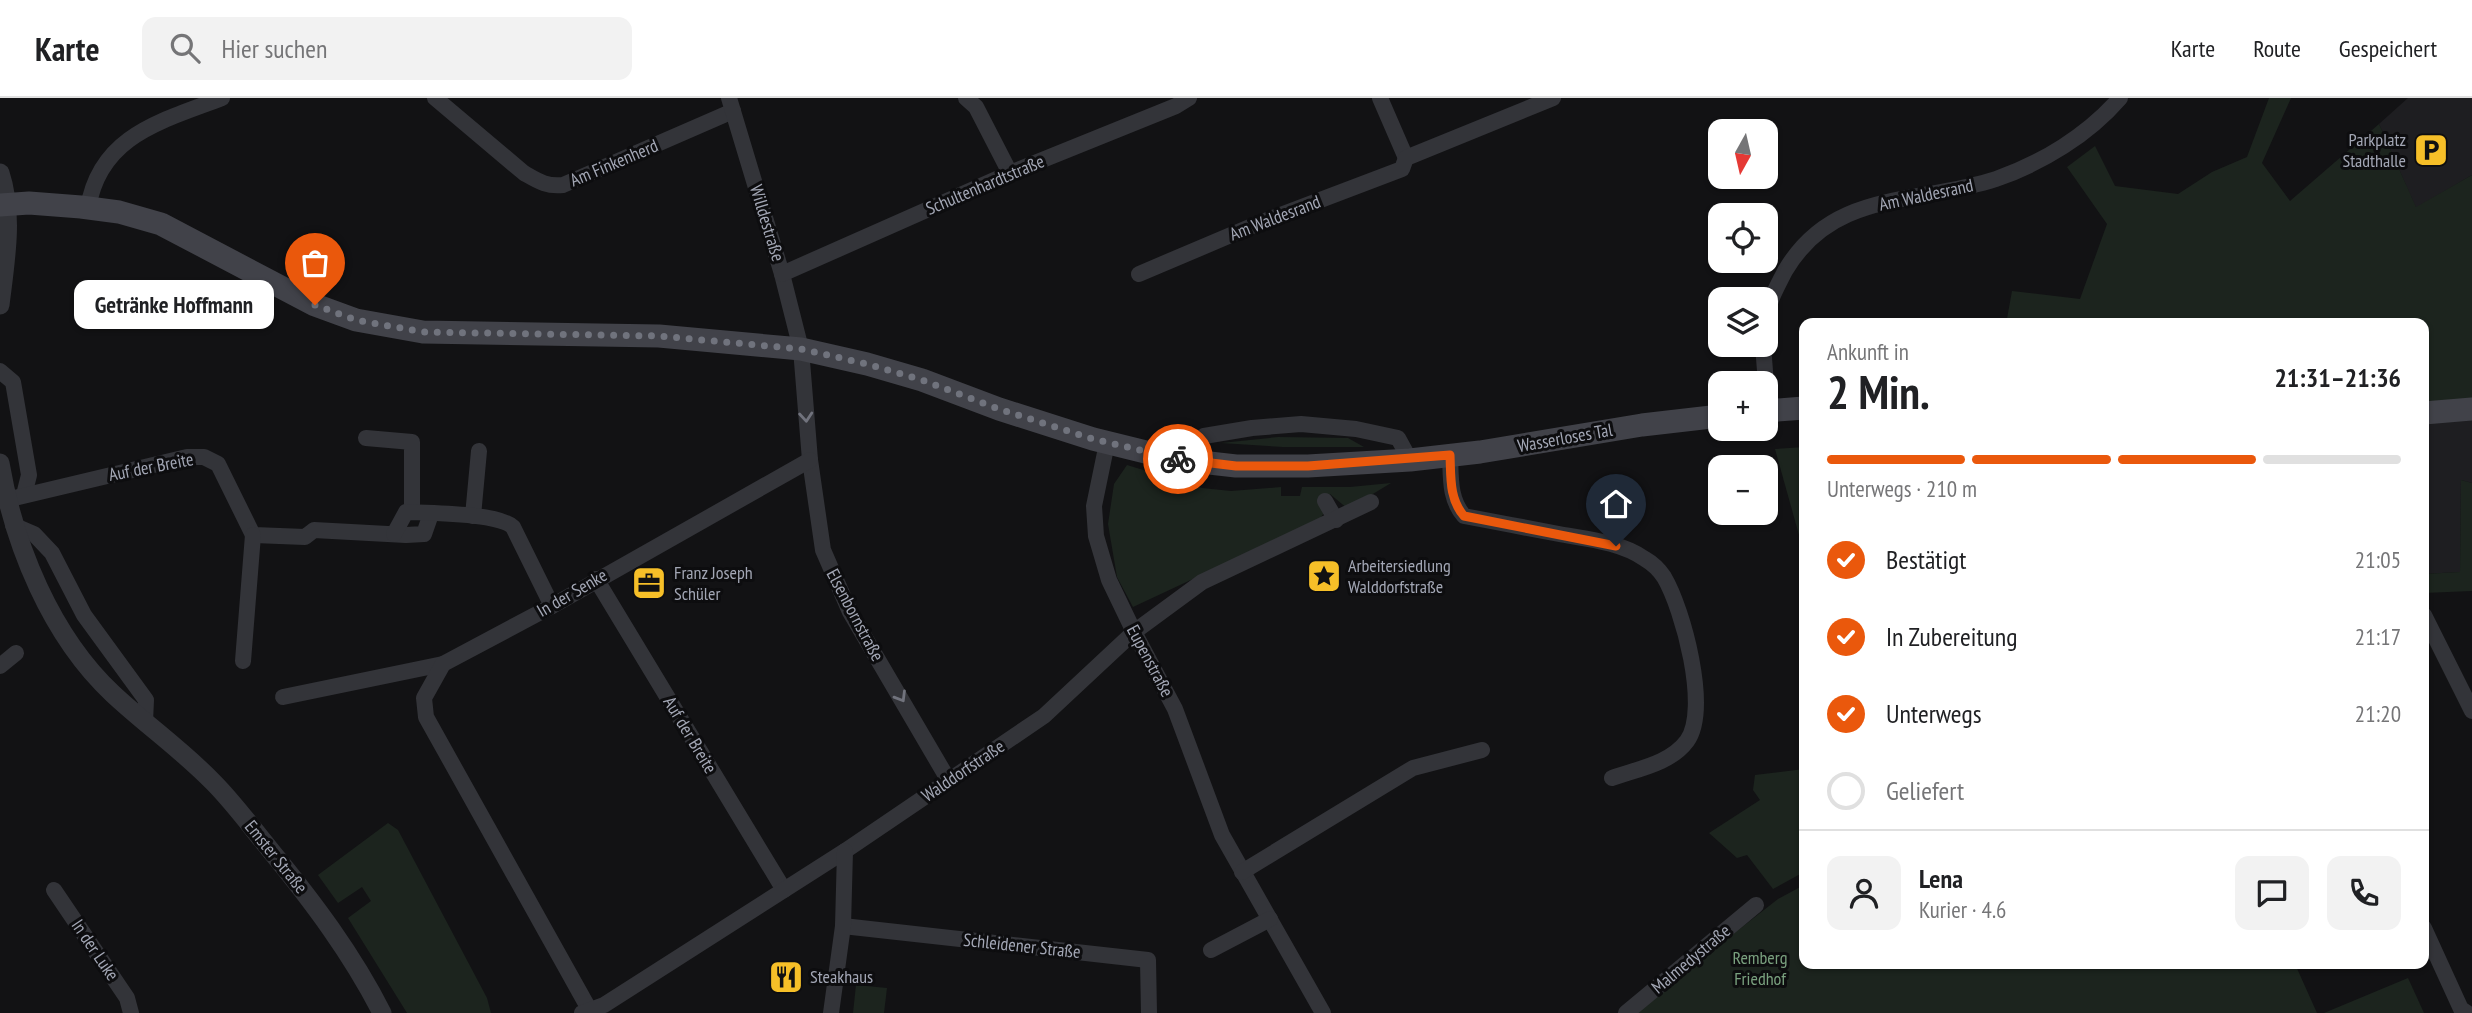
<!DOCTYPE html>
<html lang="de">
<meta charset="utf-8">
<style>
body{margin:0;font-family:"PT Sans Narrow",sans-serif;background:#f2f2f2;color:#202124;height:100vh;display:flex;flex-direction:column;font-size:26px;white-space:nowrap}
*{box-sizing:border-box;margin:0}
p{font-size:23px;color:#757577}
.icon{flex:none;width:38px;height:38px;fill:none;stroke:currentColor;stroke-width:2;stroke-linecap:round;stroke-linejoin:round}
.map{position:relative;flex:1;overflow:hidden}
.panel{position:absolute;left:1799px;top:220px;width:630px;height:651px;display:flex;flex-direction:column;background:#fff;border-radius:14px;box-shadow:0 2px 5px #0004}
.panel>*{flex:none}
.needle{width:46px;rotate:188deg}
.controls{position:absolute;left:1708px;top:21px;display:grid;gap:14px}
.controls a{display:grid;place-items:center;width:70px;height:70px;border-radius:14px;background:#fff;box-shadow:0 2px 5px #0004;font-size:35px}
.pin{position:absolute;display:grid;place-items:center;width:60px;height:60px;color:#fff;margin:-72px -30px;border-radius:50% 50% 50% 0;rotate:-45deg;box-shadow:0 0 7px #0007}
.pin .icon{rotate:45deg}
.courier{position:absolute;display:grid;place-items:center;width:70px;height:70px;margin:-35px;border:5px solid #ea580c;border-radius:50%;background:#fff;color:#222;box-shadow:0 2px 9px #0007}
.bubble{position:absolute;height:49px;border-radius:14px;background:#fff;box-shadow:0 2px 5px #0004;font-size:23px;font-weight:600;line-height:49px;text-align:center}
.summary em{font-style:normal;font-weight:600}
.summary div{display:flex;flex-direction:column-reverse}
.summary{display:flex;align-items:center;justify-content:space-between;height:119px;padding:0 28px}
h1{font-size:46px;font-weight:600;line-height:52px}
.bar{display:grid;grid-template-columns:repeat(4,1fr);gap:10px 7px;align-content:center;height:84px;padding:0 28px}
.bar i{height:9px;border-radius:5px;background:#e0e0e0}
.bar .active{background:#ea580c}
.bar p{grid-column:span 4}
.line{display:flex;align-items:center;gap:18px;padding:0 28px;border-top:2px solid #e0e0e0}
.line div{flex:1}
.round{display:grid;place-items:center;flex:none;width:74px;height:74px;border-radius:14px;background:#f2f2f2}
ol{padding:0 28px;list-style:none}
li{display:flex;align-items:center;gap:21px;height:77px}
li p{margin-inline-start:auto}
li .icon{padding:7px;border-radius:50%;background:#ea580c;color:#fff;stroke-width:4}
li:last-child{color:#757577}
li i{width:38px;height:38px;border:4px solid #e0e0e0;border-radius:50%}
header{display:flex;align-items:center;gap:42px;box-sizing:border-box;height:98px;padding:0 35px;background:#fff;border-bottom:2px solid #e0e0e0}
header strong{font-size:33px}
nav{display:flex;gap:38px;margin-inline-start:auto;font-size:24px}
.search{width:490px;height:63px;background:#f2f2f2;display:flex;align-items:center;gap:18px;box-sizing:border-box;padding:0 24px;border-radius:14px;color:#757577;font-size:26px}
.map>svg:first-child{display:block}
</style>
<header>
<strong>Karte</strong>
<div class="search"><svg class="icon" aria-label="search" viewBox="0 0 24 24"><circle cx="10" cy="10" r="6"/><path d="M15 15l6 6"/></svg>Hier suchen</div>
<nav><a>Karte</a><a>Route</a><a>Gespeichert</a></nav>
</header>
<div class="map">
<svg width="2472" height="915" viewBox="0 0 2472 915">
<rect width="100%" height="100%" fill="#121214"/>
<!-- built -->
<g fill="#1e1e21">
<polygon points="2408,0 2472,0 2472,77 2416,110 2379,26"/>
<polygon points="2472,311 2472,385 2461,382 2460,474 2424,476 2424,315"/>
</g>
<!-- green -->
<g fill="#1c241e">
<polygon points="2269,0 2291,0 2262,65 2290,103 2379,26 2416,109 2472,77 2472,311 2424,315 2424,226 2006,226 2012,193 2080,201 2107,126 2067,69 2095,48 2115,88 2178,96 2212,74 2247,59"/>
<polygon points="1278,339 1348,340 1364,349 1283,349 1221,345"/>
<polygon points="1804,349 1804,455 1775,351"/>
<polygon points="1127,367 1202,390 1231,393 1281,389 1281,398 1300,398 1302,389 1350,389 1391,385 1348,411 1330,396 1320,400 1324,415 1319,422 1133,509 1117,479 1108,426 1114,386"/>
<polygon points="2461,382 2472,385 2472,493 2424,495 2424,476 2460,474"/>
<polygon points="1804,671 1804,774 1773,791 1747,757 1737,760 1709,735 1760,702 1753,692 1755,677"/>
<polygon points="388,725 398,732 487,900 491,915 407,915 348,820 371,803 362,789 338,805 318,777"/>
<polygon points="1804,787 1804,866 2295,866 2317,915 1632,915 1778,801"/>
<polygon points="2408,880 2424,915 2324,915"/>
<polygon points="856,887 887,890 884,915 853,915"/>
</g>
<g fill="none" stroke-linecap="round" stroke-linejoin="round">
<!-- minor -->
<g stroke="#333439" stroke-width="16">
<path d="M435,0L524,75C538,83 547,89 563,87L733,13"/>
<polyline points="729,0 782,176 801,251 810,362 823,452 850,514 949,683"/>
<polyline points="966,0 976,9 1010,75"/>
<polyline points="1380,0 1406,60"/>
<path d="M88,110C100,37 162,23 222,0"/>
<polyline points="782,176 1010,75 1176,8 1189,0"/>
<polyline points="1139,176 1252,128 1402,71 1406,60 1553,0"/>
<path d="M1766,222C1768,204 1777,189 1785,173C1833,91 1917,107 1996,81C2042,65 2088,37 2120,0"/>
<polyline points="1763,247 1768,312"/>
<polyline points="0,273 13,284 29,377 24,397"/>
<polyline points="366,340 412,344 412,414"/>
<polyline points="1107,345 1094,408 1096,438 1109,482 1134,534 1175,611 1222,737 1323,915"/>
<path d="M1450,357C1451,379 1449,401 1464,418C1496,424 1527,430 1559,436C1587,441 1621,444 1645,461C1652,465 1660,473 1664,479C1683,511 1710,611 1687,643C1670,666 1637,671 1612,680"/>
<polyline points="1174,361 1204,338 1252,330 1301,326 1356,331 1398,340 1410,362"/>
<polyline points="6,402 187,359 204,359 218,366 253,437 305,439 314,432 406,437 424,436 431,416"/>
<polyline points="1325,403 1336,422"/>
<polyline points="473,418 479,353"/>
<polyline points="13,427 34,436 52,455 84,517 146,602 145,624"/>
<path d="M394,436L406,414C429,415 498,415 513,429L552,508"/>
<polyline points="596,481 784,792"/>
<polyline points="2424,517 2472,613"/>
<polyline points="243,563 253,437"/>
<polyline points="0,568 16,555"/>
<polyline points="283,599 443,566"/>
<polyline points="1242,774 1413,670 1482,652"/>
<polyline points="54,792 127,900 131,915"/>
<polyline points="843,828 1148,862 1149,915"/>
<polyline points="2424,830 2461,911 2467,915"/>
<polyline points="1211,852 1270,821"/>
<polyline points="589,911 426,619 424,600 443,566 552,508 810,362"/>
<polyline points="582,915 604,907 845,753 1044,618 1134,534 1202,484 1371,404"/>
<polyline points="831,915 843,828 845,753"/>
<polyline points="1626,915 1756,807"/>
</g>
<!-- tertiary -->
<g stroke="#333439" stroke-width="19">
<path d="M0,75C14,117 5,165 0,207"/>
<path d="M0,365C14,447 51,538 113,596C145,626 182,652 213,684C234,705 252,730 271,753C313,804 352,856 382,915"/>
</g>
<!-- secondary -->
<g stroke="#414249" stroke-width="23">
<polyline points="0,107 29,105 81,109 119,114 161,126 315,207 356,222 423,234 659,238 801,251 867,266 922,282 999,311 1093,341 1174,361 1236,368 1308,368 1410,362 1480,354 1642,327 1720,318"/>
<polyline points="1766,313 1804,310"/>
<polyline points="2424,315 2472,311"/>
</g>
</g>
<!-- one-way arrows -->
<defs><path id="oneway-chevron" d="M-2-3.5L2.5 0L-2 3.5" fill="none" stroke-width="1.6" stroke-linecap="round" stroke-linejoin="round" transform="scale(1.75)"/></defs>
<g stroke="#71737d">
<use href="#oneway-chevron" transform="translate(806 319) rotate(85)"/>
<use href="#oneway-chevron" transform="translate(901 599) rotate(59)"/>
</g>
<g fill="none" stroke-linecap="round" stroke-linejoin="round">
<!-- done -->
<polyline stroke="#70737d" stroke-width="7" stroke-dasharray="0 12.6" points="315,207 356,222 423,234 659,238 801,251 867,266 922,282 999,311 1093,341 1178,361"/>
<!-- route -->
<path stroke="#ea580c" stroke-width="9" d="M1178,361L1236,368H1308L1450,357C1451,379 1449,401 1464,418L1616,448"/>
</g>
<!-- icons -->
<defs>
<g id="parking-square" transform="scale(1.75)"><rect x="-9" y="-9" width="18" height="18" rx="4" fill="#f6bf28" stroke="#0d0d0f"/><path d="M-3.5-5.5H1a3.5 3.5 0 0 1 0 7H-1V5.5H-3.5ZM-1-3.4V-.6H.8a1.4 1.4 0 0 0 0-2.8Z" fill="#111"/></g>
<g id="sight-square" transform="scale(1.75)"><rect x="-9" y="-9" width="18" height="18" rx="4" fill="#f6bf28" stroke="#0d0d0f"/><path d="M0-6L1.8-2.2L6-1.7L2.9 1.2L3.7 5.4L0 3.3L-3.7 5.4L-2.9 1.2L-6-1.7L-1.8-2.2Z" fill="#111"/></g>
<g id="office-square" transform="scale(1.75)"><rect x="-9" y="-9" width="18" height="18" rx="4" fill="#f6bf28" stroke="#0d0d0f"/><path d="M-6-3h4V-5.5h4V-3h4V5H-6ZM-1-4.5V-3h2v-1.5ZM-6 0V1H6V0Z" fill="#111"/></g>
<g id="restaurant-square" transform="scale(1.75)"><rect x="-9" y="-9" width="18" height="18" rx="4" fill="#f6bf28" stroke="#0d0d0f"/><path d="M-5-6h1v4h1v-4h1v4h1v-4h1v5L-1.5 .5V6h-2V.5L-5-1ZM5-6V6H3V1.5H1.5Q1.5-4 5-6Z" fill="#111"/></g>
</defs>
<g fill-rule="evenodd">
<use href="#parking-square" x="2431" y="52"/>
<use href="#sight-square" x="1324" y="478"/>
<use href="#office-square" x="649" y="485"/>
<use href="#restaurant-square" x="786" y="879"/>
</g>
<g text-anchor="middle" stroke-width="6" stroke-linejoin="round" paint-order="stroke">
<!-- poi labels -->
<g font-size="18" fill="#a3a7b5" stroke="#0d0d0f" text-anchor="start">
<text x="2406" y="48" text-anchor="end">Parkplatz<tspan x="2406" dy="21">Stadthalle</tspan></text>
<text x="1348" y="474">Arbeitersiedlung<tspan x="1348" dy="21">Walddorfstraße</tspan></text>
<text x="674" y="481">Franz Joseph<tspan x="674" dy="21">Schüler</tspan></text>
<text x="810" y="885">Steakhaus</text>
</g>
<!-- street labels -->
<g font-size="18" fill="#a3a7b5" stroke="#0d0d0f">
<text transform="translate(614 65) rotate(-23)" y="6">Am Finkenherd</text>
<text transform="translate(985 87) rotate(-23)" y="6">Schultenhardtstraße</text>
<text transform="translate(1926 97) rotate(-12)" y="6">Am Waldesrand</text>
<text transform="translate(1275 120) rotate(-21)" y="6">Am Waldesrand</text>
<text transform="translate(767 125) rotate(73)" y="6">Willdestraße</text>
<text transform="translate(1565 340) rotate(-10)" y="6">Wasserloses Tal</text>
<text transform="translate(151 369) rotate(-11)" y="6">Auf der Breite</text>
<text transform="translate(572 495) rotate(-30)" y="6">In der Senke</text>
<text transform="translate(855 517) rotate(62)" y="6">Elsenbornstraße</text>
<text transform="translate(1150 563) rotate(62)" y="6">Eupenstraße</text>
<text transform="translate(690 637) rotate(59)" y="6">Auf der Breite</text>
<text transform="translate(963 673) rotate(-34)" y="6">Walddorfstraße</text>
<text transform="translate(276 759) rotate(51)" y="6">Emster Straße</text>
<text transform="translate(1022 848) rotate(6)" y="6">Schleidener Straße</text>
<text transform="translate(95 852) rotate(56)" y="6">In der Luke</text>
<text transform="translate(1691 861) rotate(-40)" y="6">Malmedystraße</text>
</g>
<!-- park labels -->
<g font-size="18" fill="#7aa17f" stroke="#0d0d0f">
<text x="1760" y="866">Remberg<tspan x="1760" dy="21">Friedhof</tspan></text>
</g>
</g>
</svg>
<div class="controls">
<a><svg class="needle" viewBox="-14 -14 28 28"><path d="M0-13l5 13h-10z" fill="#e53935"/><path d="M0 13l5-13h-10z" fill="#757577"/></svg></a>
<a><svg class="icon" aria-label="locate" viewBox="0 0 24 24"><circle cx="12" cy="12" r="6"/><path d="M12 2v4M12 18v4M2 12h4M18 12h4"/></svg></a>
<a><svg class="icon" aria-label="layers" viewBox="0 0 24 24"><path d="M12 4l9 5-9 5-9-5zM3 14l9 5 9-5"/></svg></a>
<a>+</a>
<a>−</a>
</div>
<div class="pin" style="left:315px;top:207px;background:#ea580c"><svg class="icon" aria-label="bag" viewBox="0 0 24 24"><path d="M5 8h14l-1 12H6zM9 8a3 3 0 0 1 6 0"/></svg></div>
<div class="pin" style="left:1616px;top:448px;background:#1f2937"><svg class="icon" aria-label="home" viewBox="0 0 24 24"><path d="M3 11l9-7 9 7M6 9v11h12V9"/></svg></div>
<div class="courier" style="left:1178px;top:361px"><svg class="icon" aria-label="bike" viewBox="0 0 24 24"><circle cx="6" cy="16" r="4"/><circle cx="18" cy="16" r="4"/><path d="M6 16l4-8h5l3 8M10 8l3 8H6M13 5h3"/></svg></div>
<div class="bubble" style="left:74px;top:182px;width:200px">Getränke Hoffmann</div>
<section class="panel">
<div class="summary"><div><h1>2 Min.</h1><p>Ankunft in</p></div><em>21:31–21:36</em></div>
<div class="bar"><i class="active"></i><i class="active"></i><i class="active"></i><i></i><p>Unterwegs · 210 m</p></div>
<ol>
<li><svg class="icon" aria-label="check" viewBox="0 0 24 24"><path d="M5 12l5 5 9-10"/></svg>Bestätigt<p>21:05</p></li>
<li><svg class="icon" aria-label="check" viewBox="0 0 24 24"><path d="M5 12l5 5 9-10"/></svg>In Zubereitung<p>21:17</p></li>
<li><svg class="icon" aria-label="check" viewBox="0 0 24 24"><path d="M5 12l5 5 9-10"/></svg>Unterwegs<p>21:20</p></li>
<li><i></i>Geliefert</li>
</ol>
<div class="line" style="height:126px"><a class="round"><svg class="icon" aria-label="person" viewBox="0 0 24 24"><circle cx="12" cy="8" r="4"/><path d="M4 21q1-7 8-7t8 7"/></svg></a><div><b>Lena</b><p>Kurier · 4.6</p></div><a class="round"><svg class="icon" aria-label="chat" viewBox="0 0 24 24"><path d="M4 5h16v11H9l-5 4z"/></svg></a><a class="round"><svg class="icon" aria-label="phone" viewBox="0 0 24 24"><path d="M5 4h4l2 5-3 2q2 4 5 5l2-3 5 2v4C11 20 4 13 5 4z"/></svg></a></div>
</section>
</div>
